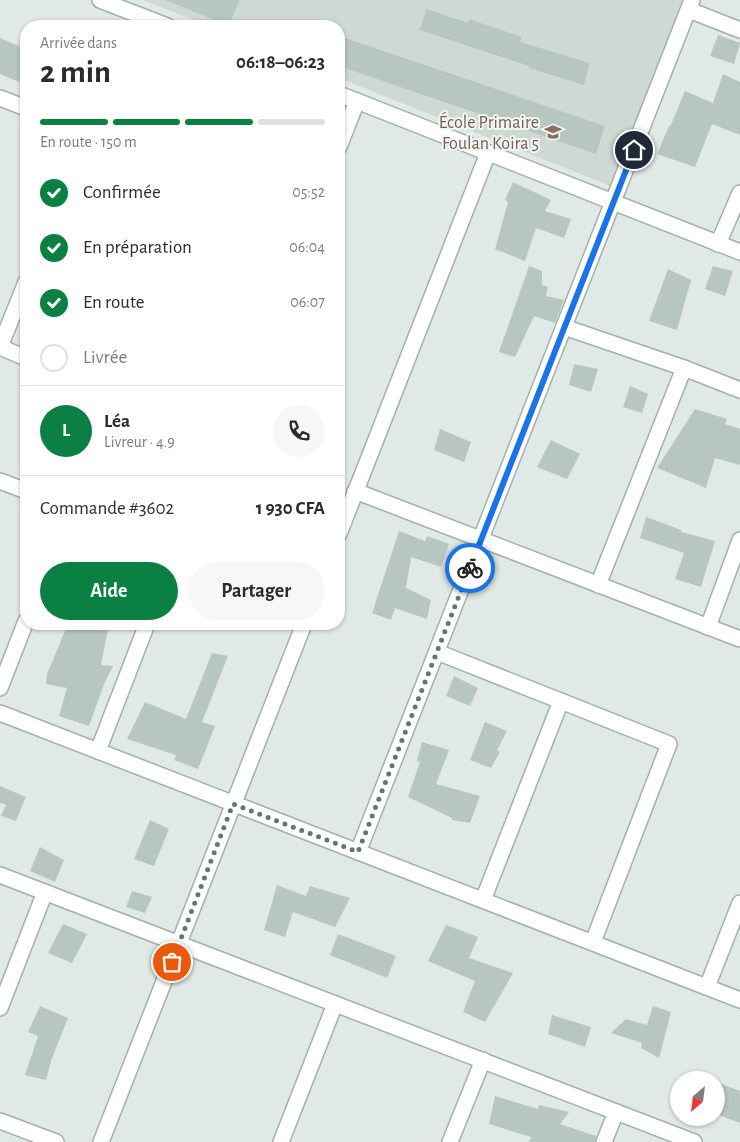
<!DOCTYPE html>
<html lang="fr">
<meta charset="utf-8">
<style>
body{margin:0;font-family:"Alegreya Sans",sans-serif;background:#f7f7f7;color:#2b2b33;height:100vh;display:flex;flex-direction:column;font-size:19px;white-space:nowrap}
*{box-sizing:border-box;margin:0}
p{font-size:16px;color:#7c7c81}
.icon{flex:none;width:28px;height:28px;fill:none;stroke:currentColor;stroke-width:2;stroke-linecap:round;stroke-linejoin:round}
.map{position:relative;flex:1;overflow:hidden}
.sheet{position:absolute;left:20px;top:20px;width:325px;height:610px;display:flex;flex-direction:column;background:#fff;border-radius:20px;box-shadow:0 1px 4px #0004}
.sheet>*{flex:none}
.needle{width:32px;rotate:208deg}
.fabs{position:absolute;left:670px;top:1071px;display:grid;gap:10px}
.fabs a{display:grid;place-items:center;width:55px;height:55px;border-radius:50%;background:#fff;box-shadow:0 1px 4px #0004;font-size:25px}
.pin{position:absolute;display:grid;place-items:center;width:42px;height:42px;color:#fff;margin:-21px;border:2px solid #fff;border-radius:50%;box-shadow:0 1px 5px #0007}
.courier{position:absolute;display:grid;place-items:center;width:50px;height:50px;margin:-25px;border:4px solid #1a73e8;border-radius:50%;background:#fff;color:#222;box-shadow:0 1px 6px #0007}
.overview em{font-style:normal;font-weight:700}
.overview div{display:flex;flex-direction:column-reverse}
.overview{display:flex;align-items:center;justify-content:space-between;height:85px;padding:0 20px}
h1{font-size:32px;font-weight:700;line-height:38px}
.bar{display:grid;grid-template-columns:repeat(4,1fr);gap:8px 5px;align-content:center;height:60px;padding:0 20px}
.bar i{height:6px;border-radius:4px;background:#e1e1e2}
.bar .current{background:#0b8043}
.bar p{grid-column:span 4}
.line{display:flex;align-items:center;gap:12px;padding:0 20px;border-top:1px solid #e1e1e2}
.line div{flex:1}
.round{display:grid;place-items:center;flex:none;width:52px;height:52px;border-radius:26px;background:#f7f7f7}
ol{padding:0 20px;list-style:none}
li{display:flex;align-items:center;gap:15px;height:55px}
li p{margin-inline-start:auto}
li .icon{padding:5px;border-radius:50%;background:#0b8043;color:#fff;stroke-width:4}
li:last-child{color:#7c7c81}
li i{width:28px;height:28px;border:2px solid #e1e1e2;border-radius:50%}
.action{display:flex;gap:10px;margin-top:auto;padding:10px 20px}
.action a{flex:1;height:58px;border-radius:30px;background:#0b8043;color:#fff;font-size:20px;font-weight:700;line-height:58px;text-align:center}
.action a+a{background:#f7f7f7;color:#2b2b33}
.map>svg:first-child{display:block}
</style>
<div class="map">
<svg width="740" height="1142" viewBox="0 0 740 1142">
<rect width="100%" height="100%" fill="#e0e9e5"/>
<!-- built -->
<polygon fill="#ced9d4" points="143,0 684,0 610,186 339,78 339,26 209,26"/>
<!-- building -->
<g fill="#b8c6c1">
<polygon points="166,0 240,0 228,26"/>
<polygon points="426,9 468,23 469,19 522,37 520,42 590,63 584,85 529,68 529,66 420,30"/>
<polygon points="718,35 740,43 734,64 710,56"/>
<polygon points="339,36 605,126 596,154 339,66"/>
<polygon points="0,38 26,49 26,85 0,74"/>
<polygon points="723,74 740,82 740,135 712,124 695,167 657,154 669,126 670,127 685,91 713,103"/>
<polygon points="513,182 551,200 545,211 571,219 564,238 536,228 525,261 495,249 508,202 505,200"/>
<polygon points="529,266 542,271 542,285 548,287 546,296 564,300 555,323 534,316 515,357 499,352"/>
<polygon points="713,266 733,271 725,296 705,289"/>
<polygon points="668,269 691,280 677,330 649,321"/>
<polygon points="574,364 598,369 591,392 569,385"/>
<polygon points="630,386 648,394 642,413 623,407"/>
<polygon points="695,409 727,419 725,424 740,429 740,465 715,458 706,488 657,468"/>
<polygon points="440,429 471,442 464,462 434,450"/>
<polygon points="551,440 580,454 567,479 537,467"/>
<polygon points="646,517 681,530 681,532 715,541 701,587 675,579 684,553 640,538"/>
<polygon points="399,531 425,541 427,536 449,544 441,567 411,557 406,588 431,600 427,619 395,608 391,620 372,613"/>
<polygon points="68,624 109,624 101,665 113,666 104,684 89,726 59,716 67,688 46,684 47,674"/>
<polygon points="212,653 228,656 202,722 215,726 198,769 174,760 176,755 127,739 145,702 186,719"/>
<polygon points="454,676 478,688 470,706 446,696"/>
<polygon points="485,722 507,731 497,750 500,752 491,768 470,760"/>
<polygon points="422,742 449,750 436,784 480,796 470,823 452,820 452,818 408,797 420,762 417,761"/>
<polygon points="0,786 26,797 16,821 1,816 6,805 0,803"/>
<polygon points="150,820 169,829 154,866 134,859"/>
<polygon points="40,847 64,860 55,882 30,871"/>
<polygon points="277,885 306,896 310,886 350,898 335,927 293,912 285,937 264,930"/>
<polygon points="132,891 152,897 145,913 126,907"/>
<polygon points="63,924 87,934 72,963 48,953"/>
<polygon points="446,925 478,937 469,958 513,973 485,1022 463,1012 475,981 428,961"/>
<polygon points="338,934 396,956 387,978 330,955"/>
<polygon points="40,1006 68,1018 52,1058 46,1080 25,1075 38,1036 28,1032"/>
<polygon points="653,1006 671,1012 659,1058 641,1048 642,1043 611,1033 626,1019 647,1025"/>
<polygon points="552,1015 591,1027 585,1047 548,1034"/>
<polygon points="716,1082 740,1091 740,1123 716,1114"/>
<polygon points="495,1096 538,1109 539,1105 569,1112 560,1124 596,1136 595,1142 529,1142 531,1137 489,1124"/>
</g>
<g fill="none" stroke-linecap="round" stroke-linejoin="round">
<!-- street casing -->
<g stroke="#a3b0ac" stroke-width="18">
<g id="street">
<polyline points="100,0 167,26"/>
<polyline points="689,10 740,30"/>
<polyline points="339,94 740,252"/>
<polyline points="0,98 26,108"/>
<polyline points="339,147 357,101"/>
<polyline points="718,244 740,193"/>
<polyline points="564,327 684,368 740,390"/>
<polyline points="0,347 26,282"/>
<polyline points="0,347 26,358"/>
<polyline points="0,481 26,491"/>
<polyline points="355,491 740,639"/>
<polyline points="339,534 488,153"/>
<polyline points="598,585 684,368"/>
<polyline points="708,627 740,540"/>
<polyline points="437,652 669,744 593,942"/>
<polyline points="0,688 26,621"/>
<polyline points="0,713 740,1000"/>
<polyline points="98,751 147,624"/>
<polyline points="358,852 692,0"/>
<polyline points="0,875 694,1142"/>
<polyline points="483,900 561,701"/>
<polyline points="707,987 740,903"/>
<polyline points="0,1008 45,892"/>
<polyline points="0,1121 56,1142"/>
<polyline points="101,1142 304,624"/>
<polyline points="281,1142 335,1004"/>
<polyline points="450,1142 483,1060"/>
<polyline points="604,1142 616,1112"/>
</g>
</g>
<!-- street -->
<use href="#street" stroke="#fff" stroke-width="15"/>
</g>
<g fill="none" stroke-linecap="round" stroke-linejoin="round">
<!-- done -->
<polyline stroke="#647671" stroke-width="5" stroke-dasharray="0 9" points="172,962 233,804 358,852 470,568"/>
<!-- route -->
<polyline stroke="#1a73e8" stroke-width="6" points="470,568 634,150"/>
</g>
<!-- icons -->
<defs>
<g id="school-bare" transform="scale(1.35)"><path d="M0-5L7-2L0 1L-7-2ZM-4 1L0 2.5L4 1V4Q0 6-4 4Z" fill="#8d6e63" stroke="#f0f6f3" stroke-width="2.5" paint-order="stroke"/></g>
</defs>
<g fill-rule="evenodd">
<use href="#school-bare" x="553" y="132"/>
</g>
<g text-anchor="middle" stroke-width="4" stroke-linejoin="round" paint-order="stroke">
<!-- education labels -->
<g font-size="18" fill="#785e54" stroke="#f0f6f3" text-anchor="end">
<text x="539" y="128">École Primaire<tspan x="539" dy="21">Foulan Koira 5</tspan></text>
</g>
</g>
</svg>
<div class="fabs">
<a><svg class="needle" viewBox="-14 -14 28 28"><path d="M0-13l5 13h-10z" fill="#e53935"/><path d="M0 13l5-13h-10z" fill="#7c7c81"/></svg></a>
</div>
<div class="pin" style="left:172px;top:962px;background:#ea580c"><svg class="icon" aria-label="bag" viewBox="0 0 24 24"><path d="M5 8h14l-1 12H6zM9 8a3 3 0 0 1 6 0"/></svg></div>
<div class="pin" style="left:634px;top:150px;background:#1f2937"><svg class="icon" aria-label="home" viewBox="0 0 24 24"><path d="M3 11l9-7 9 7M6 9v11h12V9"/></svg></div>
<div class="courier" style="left:470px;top:568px"><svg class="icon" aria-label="bike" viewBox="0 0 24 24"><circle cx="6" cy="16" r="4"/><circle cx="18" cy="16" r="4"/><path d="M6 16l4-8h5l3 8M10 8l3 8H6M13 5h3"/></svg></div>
<section class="sheet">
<div class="overview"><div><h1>2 min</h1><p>Arrivée dans</p></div><em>06:18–06:23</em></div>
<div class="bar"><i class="current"></i><i class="current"></i><i class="current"></i><i></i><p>En route · 150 m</p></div>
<ol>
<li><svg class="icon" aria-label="check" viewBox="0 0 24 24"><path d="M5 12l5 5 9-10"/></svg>Confirmée<p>05:52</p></li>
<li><svg class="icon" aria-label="check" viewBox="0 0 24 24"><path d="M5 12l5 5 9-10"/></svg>En préparation<p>06:04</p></li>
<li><svg class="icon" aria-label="check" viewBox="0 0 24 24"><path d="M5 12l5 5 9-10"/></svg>En route<p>06:07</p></li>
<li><i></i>Livrée</li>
</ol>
<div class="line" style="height:90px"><b class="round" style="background:#0b8043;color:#fff">L</b><div><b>Léa</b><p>Livreur · 4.9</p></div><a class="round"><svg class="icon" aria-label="phone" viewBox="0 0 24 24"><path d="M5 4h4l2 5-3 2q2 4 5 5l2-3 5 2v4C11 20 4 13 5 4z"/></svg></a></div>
<div class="line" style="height:65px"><div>Commande #3602</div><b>1 930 CFA</b></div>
<div class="action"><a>Aide</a><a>Partager</a></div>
</section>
</div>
